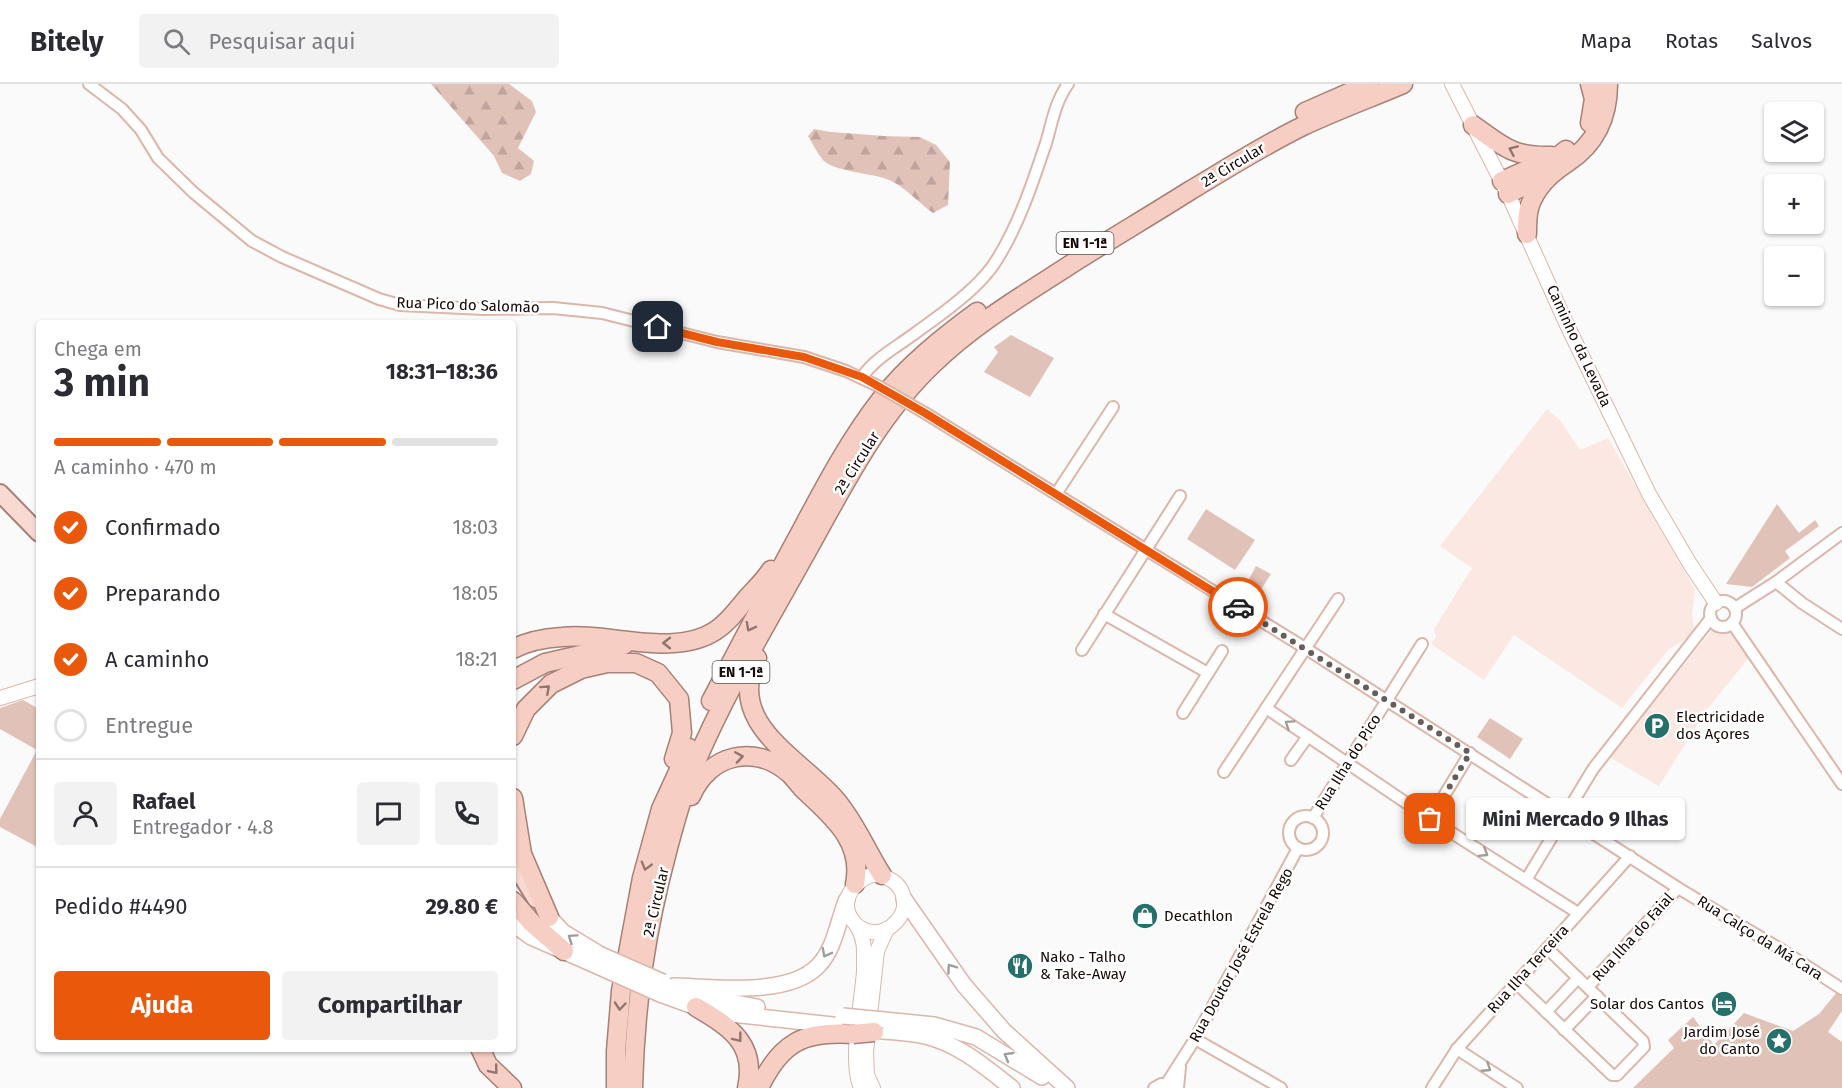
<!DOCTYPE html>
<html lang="pt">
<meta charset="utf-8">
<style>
body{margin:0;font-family:"Fira Sans",sans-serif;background:#f2f2f3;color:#2b2b33;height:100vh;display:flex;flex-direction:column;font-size:22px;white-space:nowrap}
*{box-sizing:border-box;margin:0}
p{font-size:20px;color:#7c7c81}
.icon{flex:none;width:33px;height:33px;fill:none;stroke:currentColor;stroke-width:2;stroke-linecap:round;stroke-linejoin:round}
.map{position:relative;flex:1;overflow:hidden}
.side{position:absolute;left:36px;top:236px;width:480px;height:732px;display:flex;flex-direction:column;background:#fff;border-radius:6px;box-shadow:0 2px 4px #0004}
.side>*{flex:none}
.tools{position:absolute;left:1764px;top:18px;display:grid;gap:12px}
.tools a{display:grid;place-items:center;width:60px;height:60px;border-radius:6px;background:#fff;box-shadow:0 2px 4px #0004;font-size:30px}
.pin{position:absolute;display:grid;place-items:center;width:51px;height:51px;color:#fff;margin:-26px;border-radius:12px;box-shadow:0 3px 9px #0006}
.courier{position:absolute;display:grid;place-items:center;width:60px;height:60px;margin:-30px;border:4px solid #ea580c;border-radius:50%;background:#fff;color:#222;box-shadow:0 2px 8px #0007}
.bubble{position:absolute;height:42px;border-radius:6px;background:#fff;box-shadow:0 2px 4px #0004;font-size:20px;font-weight:700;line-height:42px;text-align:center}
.headline em{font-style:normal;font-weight:700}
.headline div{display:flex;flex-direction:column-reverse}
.headline{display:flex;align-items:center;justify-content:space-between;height:102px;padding:0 18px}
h1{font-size:39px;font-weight:700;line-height:45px}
.bar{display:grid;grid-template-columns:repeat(4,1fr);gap:9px 6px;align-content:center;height:72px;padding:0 18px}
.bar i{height:8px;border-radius:4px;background:#e1e1e2}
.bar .selected{background:#ea580c}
.bar p{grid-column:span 4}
.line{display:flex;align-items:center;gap:15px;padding:0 18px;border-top:2px solid #e1e1e2}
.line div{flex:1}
.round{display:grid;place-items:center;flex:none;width:63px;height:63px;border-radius:6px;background:#f2f2f3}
ol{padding:0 18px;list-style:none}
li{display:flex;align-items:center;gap:18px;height:66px}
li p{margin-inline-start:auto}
li .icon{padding:6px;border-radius:50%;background:#ea580c;color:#fff;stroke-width:4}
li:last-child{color:#7c7c81}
li i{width:33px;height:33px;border:3px solid #e1e1e2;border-radius:50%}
.action{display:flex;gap:12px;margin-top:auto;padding:12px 18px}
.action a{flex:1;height:69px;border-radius:6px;background:#ea580c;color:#fff;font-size:24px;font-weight:700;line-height:69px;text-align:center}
.action a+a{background:#f2f2f3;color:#2b2b33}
header{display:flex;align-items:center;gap:36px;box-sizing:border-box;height:84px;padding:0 30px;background:#fff;border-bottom:2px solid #e1e1e2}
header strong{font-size:28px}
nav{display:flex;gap:33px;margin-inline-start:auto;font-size:21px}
.search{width:420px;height:54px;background:#f2f2f3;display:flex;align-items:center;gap:15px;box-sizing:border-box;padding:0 21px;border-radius:6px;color:#7c7c81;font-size:22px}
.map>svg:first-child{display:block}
</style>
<header>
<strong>Bitely</strong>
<div class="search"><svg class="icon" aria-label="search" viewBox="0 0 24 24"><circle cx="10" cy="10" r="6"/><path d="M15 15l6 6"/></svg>Pesquisar aqui</div>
<nav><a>Mapa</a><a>Rotas</a><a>Salvos</a></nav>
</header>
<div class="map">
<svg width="1842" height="1004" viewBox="0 0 1842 1004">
<defs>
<pattern id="forest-firs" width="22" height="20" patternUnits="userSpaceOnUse" patternTransform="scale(1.5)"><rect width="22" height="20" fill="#e1c2b9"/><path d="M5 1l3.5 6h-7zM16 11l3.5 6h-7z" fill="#c0a59e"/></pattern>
</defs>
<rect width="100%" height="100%" fill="#fafafa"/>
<!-- built -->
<g fill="#fce8e3">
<polygon points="1547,325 1560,336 1580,366 1608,354 1695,506 1692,531 1695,549 1669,565 1622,624 1514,551 1484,596 1431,560 1436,553 1434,545 1472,484 1440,462"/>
<polygon points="1724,546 1735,550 1750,572 1706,627 1659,702 1609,673 1709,550 1712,547"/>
</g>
<!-- green -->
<g fill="#e1c2b9">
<polygon points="1011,251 1054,274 1030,313 984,288 998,268 994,263"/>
<polygon points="1777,420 1799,449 1815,436 1819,442 1785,467 1790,474 1752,503 1726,500"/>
<polygon points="1206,425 1255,456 1235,486 1187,455"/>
<polygon points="1256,482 1271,490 1256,513 1242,508"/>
<polygon points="23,616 39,625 39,764 0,743 0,735 37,666 0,645 0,624"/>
<polygon points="1490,634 1523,655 1510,675 1477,653"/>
<polygon points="1837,908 1842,911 1842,927 1828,948 1842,958 1842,1004 1633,1004 1674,964 1668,956 1693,933 1714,961 1744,929 1793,947 1819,930"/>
</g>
<!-- forest -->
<g fill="url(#forest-firs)">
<polygon points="431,0 509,0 532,17 536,28 518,64 534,77 531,90 520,97 502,89 494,72"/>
<path d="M814,45L831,48L884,52L920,53L936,61L950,78L948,121L933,129C918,119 906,103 889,96C873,89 834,88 823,76C817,69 813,60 808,52Z"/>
</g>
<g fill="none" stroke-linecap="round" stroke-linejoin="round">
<!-- minor casing -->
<g stroke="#dbb6aa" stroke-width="14">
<g id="minor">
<polyline points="89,0 122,25 141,46 158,74 194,109 252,157 282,173 379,215 400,221 484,225 553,224 602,229 717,258 804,273 846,287 878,302"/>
<path d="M862,293C874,276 890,267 907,255C935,235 978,206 996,177C1018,143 1033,98 1046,59C1052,39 1055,18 1068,0"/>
<polyline points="925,329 1305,564 1678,804 1782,866 1842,905"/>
<polyline points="1056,410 1113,323"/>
<polyline points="1776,498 1842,449"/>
<circle cx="1723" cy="530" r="13"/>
<polyline points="1735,524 1776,498 1802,519 1842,545"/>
<polyline points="1104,530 1208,589"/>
<polyline points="1732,539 1842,700"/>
<polyline points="1082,566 1180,412"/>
<polyline points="1266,624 1430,735 1578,829"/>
<polyline points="1183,629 1222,567"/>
<polyline points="1291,676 1308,652"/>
<polyline points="1224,688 1338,515"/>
<circle cx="1306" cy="749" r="17"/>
<polyline points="1313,734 1422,560"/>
<polyline points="1430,735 1470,669"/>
<polyline points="1526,796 1593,685 1711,534"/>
<polyline points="1516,899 1612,991 1617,991 1644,963 1643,957 1547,864"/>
<polyline points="1588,903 1678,804"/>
<polyline points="1546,928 1578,894"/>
<polyline points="1564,946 1597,912"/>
<polyline points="1195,955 1281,1004"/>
<polyline points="1457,965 1517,1004"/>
<polyline points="1167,999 1195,955 1298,764"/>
<polyline points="1154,1004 1161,1000 1174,1002"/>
<polyline points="1178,1004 1180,983"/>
<polyline points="1432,1004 1457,965 1630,772"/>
</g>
</g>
<!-- tertiary casing -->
<g stroke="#dbb6aa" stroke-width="16">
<g id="tertiary">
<polyline points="1452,0 1508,110 1567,241 1649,410 1690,480 1716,519"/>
<polyline points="0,614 39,602"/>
<path d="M871,791C886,790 903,799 904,817C905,825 901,833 896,838C865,871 818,815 871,791Z"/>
<path d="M857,842C866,857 864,870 864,887C862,918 849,978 861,1004"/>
<polyline points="873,1004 867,991 866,968 877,867 887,845"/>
</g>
</g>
<!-- secondary casing -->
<g stroke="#dbb6aa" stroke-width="18">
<g id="secondary">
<polyline points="904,815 964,901 1004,947 1067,1004"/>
<polyline points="549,833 563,848 599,870"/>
<polyline points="513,840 531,853 595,881"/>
<path d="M674,902C714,903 788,913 818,882C835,865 838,836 847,815"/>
<polyline points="687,907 699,912 757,923"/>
<polyline points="660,910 696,923 731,930 842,942"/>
<polyline points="884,936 934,941 976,953 1042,993"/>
<path d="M874,946C891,948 908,948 925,952C959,960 985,983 1012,1004"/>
</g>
</g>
<!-- primary casing -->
<g stroke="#a68177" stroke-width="20">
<g id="primary">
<polyline points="0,409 39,449"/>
<polyline points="513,778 536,815"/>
</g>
</g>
<!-- trunk casing -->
<g stroke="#a68177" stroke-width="21">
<g id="trunk">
<polyline points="1305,28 1369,0"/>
<polyline points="1590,39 1594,15 1590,0"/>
<path d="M1473,41C1504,63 1512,73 1552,72"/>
<polyline points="1502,97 1560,71 1566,66"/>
<polyline points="1508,110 1547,90"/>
<path d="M1527,150C1527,138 1527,125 1533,114C1541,98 1553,88 1568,78C1595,60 1608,33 1608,0"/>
<path d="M513,565C528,557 545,554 562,553C609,548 673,574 715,547C728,539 737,526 747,514C755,505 764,497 771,486"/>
<path d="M757,574C724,640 800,674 836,716C855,738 866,766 882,791"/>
<polyline points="513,596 545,579 624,561"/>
<path d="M711,617C740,562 769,506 799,451C824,404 849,356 882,314C908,281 943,253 977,228"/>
<polyline points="513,652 526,625 551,600 581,585 607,579 636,579 658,589 679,615 682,649 674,675"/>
<path d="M691,712C709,670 755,659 790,690C794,694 798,699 802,704C830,731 864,756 855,800"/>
<polyline points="513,714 522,770 549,833"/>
<polyline points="513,817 532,839 564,867"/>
<path d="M696,923C730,943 757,960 747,1004"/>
<polyline points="480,964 488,981 512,1004"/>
<polyline points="616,1004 616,967 621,907 642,794 661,725 689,664"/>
<path d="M633,1004C635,919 646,846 668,764C676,735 683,706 695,680C725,609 765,543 802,476C841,407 875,335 933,280C975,239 1027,209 1076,177C1114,153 1153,130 1191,106C1228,84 1264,61 1303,42C1335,27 1370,14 1403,0"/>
<path d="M759,1004C781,958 803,947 853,950"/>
</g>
</g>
<!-- minor -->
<use href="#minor" stroke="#fff" stroke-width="10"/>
<!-- tertiary -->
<use href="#tertiary" stroke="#fff" stroke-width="14"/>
<!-- secondary -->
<use href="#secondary" stroke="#fff" stroke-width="15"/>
<!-- primary -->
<use href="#primary" stroke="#f8dad2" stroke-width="16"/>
<!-- trunk -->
<use href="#trunk" stroke="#f6cec3" stroke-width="18"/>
<!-- minor-bridge casing -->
<g stroke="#dbb6aa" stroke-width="14" stroke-linecap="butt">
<polyline id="minor-bridge" points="878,302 925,329"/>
</g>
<!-- secondary-bridge casing -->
<g stroke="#dbb6aa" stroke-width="18" stroke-linecap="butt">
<g id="secondary-bridge">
<polyline points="599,870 663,898"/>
<polyline points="595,881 660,910"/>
<polyline points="843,932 884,936"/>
</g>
</g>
<!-- trunk-bridge casing -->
<g stroke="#a68177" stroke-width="21" stroke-linecap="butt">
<polyline id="trunk-bridge" points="853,950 874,948"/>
</g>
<!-- minor-bridge -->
<use href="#minor-bridge" stroke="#fff" stroke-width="10"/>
<!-- secondary-bridge -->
<use href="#secondary-bridge" stroke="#fff" stroke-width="15"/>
<!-- trunk-bridge -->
<use href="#trunk-bridge" stroke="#f6cec3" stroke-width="18"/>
</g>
<!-- one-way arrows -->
<defs><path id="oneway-chevron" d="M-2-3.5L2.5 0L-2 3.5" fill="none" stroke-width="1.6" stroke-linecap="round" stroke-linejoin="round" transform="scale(1.5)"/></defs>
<g stroke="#91756e">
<use href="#oneway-chevron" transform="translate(1513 66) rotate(-156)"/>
<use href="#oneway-chevron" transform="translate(750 543) rotate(118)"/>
<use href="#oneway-chevron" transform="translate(667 559) rotate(-180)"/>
<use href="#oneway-chevron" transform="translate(546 605) rotate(-42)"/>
<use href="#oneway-chevron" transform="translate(739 673) rotate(-9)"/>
<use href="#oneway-chevron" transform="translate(646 782) rotate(106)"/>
<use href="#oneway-chevron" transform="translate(620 922) rotate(95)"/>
<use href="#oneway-chevron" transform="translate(738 954) rotate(52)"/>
<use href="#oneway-chevron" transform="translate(494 986) rotate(50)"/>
</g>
<g stroke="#a19d9b">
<use href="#oneway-chevron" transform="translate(1289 640) rotate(-146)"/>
<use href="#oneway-chevron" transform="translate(1484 769) rotate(32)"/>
<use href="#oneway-chevron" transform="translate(572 854) rotate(-146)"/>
<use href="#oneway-chevron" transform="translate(826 869) rotate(118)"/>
<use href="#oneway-chevron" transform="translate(951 884) rotate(-125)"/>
<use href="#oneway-chevron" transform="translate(1008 972) rotate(-150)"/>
<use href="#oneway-chevron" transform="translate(1487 984) rotate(33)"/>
</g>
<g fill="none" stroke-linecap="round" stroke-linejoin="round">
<!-- done -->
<polyline stroke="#655d5b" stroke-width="6" stroke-dasharray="0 10.8" points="1238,523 1470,669 1430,735"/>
<!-- route -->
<polyline stroke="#ea580c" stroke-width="8" points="658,243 717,258 804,273 862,293 925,329 1238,523"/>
</g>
<!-- icons -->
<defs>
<g id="parking-disc" transform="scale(1.35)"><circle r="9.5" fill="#26706c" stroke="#fff"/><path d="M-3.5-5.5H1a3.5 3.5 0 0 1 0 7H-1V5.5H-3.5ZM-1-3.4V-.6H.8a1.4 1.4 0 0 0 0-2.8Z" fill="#fff"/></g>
<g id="shop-disc" transform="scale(1.35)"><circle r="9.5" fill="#26706c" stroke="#fff"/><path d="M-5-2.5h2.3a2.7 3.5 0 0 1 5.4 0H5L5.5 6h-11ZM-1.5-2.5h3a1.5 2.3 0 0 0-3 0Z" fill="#fff"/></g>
<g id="restaurant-disc" transform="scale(1.35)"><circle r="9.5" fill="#26706c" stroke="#fff"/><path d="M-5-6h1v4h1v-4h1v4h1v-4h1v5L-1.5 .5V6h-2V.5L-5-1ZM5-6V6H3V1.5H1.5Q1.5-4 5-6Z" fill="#fff"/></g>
<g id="hotel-disc" transform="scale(1.35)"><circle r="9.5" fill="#26706c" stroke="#fff"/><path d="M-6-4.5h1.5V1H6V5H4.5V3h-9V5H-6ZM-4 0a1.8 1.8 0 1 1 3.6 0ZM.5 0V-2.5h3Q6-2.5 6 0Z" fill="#fff"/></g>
<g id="sight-disc" transform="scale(1.35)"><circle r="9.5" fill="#26706c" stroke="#fff"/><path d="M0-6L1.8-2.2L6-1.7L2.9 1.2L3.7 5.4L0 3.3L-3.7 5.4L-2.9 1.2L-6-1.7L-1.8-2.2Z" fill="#fff"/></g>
</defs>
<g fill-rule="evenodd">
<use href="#parking-disc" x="1657" y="642"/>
<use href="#shop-disc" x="1145" y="832"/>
<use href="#restaurant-disc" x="1020" y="882"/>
<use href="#hotel-disc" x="1724" y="920"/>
<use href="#sight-disc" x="1779" y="957"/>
</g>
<g text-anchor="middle" stroke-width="5" stroke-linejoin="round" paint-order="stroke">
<!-- shield labels -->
<g fill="#fff" stroke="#5b5351" stroke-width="1.5">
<rect x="1056.5" y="148" width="57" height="22" rx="4.5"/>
<rect x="712.5" y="577" width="57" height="22" rx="4.5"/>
</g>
<g font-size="14" font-weight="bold" fill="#150906">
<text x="1085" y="164">EN 1-1ª</text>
<text x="741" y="593">EN 1-1ª</text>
</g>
<!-- street labels -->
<g font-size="15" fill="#150906" stroke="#fff">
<text transform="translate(1233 81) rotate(-31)" y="5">2ª Circular</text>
<text transform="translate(468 221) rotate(2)" y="5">Rua Pico do Salomão</text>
<text transform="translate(1579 262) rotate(65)" y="5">Caminho da Levada</text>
<text transform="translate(857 379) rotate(-58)" y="5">2ª Circular</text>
<text transform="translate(1348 678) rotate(-58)" y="5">Rua Ilha do Pico</text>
<text transform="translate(656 818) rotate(-77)" y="5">2ª Circular</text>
<text transform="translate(1633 853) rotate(-48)" y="5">Rua Ilha do Faial</text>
<text transform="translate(1760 854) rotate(32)" y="5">Rua Calço da Má Cara</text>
<text transform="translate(1241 871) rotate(-61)" y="5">Rua Doutor José Estrela Rego</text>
<text transform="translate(1528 885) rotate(-48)" y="5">Rua Ilha Terceira</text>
</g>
<!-- poi labels -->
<g font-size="15" fill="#150906" stroke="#fff" text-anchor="start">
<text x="1676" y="638">Electricidade<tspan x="1676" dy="17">dos Açores</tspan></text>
<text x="1164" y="837">Decathlon</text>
<text x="1040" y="878">Nako - Talho<tspan x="1040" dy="17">&amp; Take-Away</tspan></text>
<text x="1704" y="925" text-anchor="end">Solar dos Cantos</text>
<text x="1760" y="953" text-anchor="end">Jardim José<tspan x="1760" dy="17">do Canto</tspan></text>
</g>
</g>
</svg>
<div class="tools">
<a><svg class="icon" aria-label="layers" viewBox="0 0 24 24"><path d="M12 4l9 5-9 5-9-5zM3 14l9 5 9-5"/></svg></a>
<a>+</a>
<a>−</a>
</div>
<div class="pin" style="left:1430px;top:735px;background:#ea580c"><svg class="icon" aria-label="bag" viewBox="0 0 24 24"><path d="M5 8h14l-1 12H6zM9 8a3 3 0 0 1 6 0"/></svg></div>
<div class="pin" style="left:658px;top:243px;background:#1f2937"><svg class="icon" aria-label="home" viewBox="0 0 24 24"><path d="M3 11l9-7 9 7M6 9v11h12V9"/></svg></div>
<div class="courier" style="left:1238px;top:523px"><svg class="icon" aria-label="car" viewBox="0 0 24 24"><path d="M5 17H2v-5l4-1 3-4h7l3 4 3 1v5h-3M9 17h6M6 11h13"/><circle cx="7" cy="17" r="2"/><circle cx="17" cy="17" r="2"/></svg></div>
<div class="bubble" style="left:1466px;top:714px;width:219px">Mini Mercado 9 Ilhas</div>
<section class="side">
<div class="headline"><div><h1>3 min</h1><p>Chega em</p></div><em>18:31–18:36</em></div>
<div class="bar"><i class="selected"></i><i class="selected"></i><i class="selected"></i><i></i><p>A caminho · 470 m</p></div>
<ol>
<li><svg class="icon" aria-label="check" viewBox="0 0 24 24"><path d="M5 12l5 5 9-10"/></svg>Confirmado<p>18:03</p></li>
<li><svg class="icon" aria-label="check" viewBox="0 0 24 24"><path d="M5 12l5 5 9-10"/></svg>Preparando<p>18:05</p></li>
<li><svg class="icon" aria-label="check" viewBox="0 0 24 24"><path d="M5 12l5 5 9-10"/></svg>A caminho<p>18:21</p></li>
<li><i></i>Entregue</li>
</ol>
<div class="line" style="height:108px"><a class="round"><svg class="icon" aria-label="person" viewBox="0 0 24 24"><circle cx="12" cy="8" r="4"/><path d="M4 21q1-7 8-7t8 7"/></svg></a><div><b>Rafael</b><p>Entregador · 4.8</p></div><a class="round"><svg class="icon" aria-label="chat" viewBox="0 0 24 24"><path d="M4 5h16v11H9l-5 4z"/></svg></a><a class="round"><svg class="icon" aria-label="phone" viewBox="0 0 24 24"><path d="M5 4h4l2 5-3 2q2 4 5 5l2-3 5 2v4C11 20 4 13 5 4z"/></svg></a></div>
<div class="line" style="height:78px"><div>Pedido #4490</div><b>29.80 €</b></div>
<div class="action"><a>Ajuda</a><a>Compartilhar</a></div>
</section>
</div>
